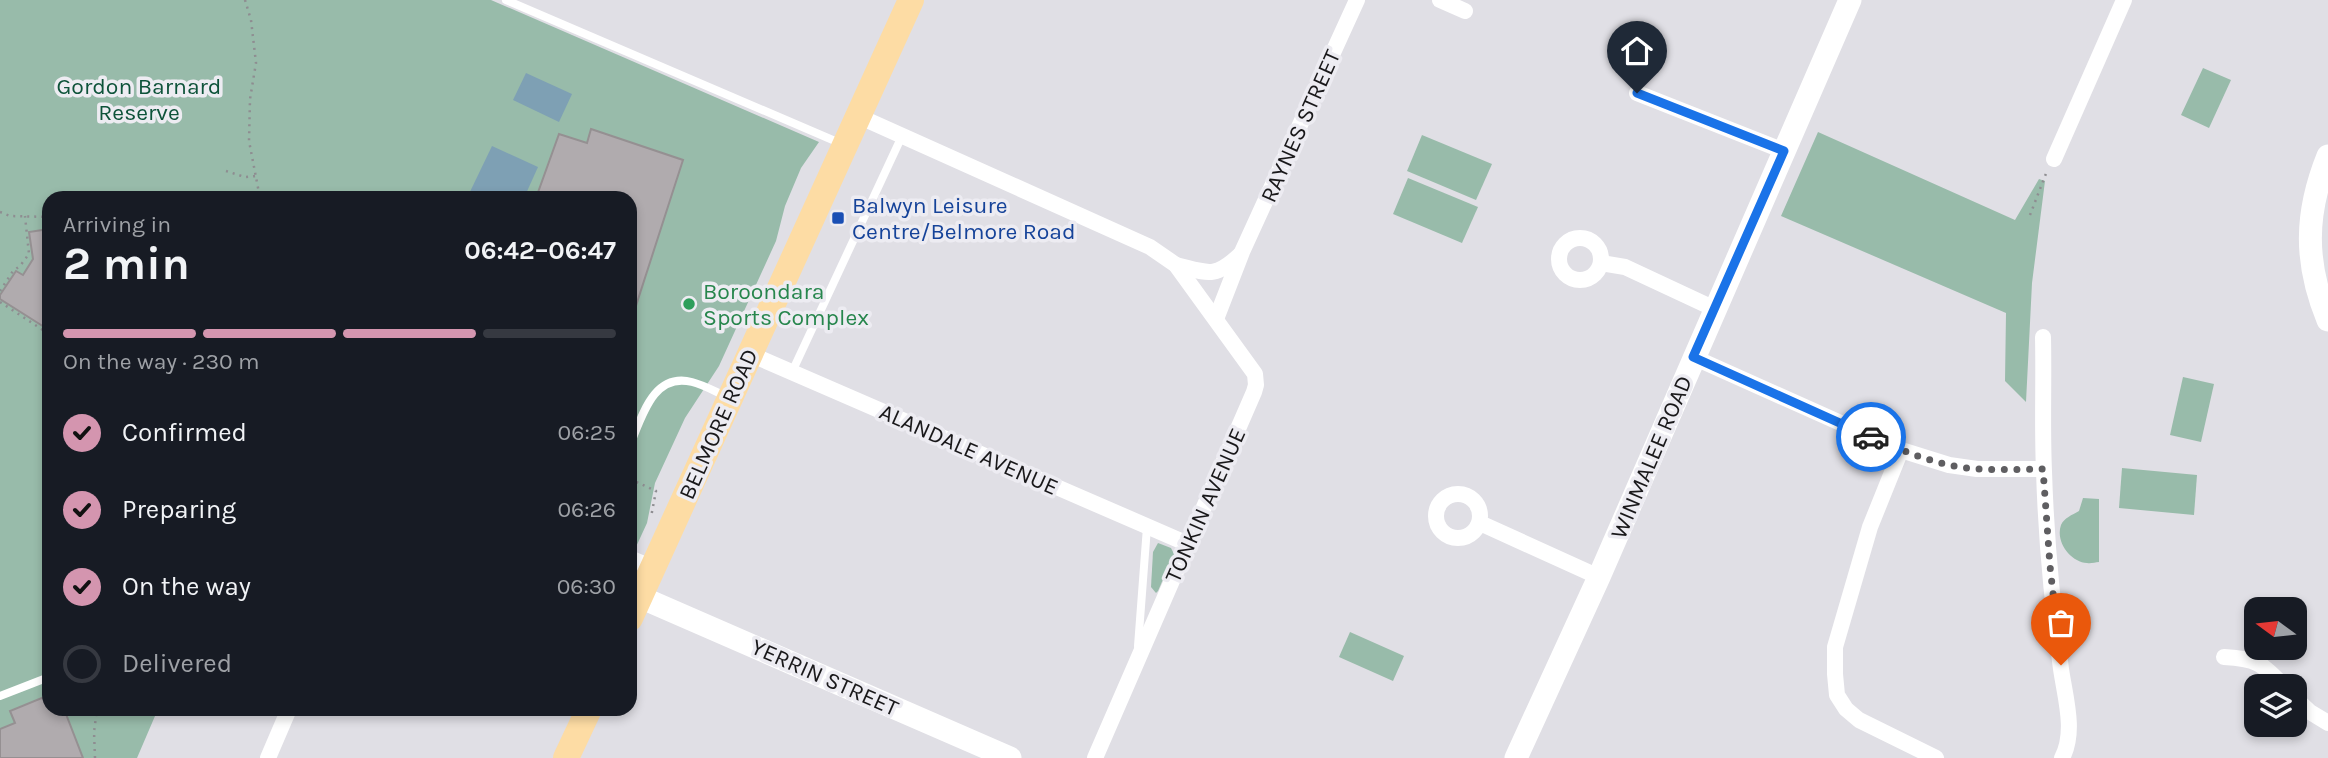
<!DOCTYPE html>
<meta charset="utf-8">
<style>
body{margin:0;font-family:Karla,sans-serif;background:#242831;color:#f1f3f6;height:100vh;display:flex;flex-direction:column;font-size:26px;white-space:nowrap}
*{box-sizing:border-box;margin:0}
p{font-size:23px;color:#9ea1a6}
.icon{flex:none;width:38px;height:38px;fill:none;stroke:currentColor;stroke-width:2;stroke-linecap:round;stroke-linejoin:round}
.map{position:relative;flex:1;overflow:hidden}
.panel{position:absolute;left:42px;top:191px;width:595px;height:525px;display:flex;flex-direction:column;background:#171b24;border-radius:21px;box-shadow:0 4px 10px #0003}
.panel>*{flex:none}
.needle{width:46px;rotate:285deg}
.tools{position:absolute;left:2244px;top:597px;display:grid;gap:14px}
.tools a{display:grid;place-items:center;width:63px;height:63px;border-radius:14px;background:#171b24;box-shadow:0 4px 10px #0003;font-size:35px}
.pin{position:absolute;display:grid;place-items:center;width:60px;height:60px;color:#fff;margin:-72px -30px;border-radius:50% 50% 50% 0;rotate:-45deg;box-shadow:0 0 7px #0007}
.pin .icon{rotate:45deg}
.courier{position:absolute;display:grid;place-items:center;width:70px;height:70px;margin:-35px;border:5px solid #1a73e8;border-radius:50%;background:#fff;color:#222;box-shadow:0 2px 9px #0007}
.head em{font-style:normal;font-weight:700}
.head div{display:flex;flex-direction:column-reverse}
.head{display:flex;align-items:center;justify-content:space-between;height:119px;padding:0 21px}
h1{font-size:46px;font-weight:700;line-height:52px}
.bar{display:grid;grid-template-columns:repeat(4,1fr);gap:10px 7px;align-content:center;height:84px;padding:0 21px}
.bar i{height:9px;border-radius:5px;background:#363941}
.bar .on{background:#d495af}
.bar p{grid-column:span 4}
ol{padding:0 21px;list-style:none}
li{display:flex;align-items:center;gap:21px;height:77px}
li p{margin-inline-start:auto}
li .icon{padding:7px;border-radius:50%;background:#d495af;color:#111;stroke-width:4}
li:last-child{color:#9ea1a6}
li i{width:38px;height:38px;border:4px solid #363941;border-radius:50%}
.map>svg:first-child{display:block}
</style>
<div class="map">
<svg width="2328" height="758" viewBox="0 0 2328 758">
<rect width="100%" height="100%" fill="#e0dfe5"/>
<!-- green -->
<g fill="#98bbaa">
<polygon points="0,0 491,0 819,142 801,168 785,206 776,241 719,366 685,418 655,483 647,523 635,549 630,548 630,198 49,198 49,709 158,709 137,758 0,758"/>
<polygon points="2203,68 2231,80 2209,128 2181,115"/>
<polygon points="1818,132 2015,220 2039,179 2045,181 2032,283 2026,402 2005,381 2006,313 1781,216"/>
<polygon points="1422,135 1492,164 1476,200 1407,171"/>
<polygon points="1408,178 1478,207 1462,243 1393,214"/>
<polygon points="2183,377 2214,384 2201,442 2170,435"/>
<polygon points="2122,468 2197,475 2194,515 2119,508"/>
<path d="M2083,498L2099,499V562C2095,562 2091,564 2087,563C2071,562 2055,542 2061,525C2064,518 2072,515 2079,511Z"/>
<polygon points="1158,543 1171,548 1174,554 1158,591 1156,593 1151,587 1153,552"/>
<polygon points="1350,632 1404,656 1393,681 1339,657"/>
</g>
<!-- water -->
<g fill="#7ea0b4">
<polygon points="526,73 572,94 559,122 513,100"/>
<polygon points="492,146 538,167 524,198 467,198"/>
</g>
<!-- building -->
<g fill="#b0abae" stroke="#959092" stroke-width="2">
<polygon points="591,129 683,160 633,315 630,315 630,198 536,198 559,134 587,143"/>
<polygon points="49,229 49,330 0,299 0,295 16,271 23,275 33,259 29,232"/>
<polygon points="49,695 49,709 64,709 83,758 0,758 0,729 15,723 10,711"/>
</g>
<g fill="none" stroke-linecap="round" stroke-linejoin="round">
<!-- path -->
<g stroke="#8e8d91" stroke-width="2.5" stroke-dasharray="2 5" stroke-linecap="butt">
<polyline points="245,0 251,20 256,63 250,99 249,141 260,198"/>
<polyline points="226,171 245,177 257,176"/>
<polyline points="0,212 10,216 49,217"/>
<polyline points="2030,215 2047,171"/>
<polyline points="0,291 13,271 20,266 29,254 25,216"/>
<polyline points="0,302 49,334"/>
<polyline points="630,479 656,491 651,517"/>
<polyline points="95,758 94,732 97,709"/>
</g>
<!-- lane -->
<g stroke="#fff" stroke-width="8">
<polyline points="506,0 842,144"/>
<polyline points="792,372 902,136"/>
<path d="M630,445C642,417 653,372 692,382C704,385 716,392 728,397"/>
<polyline points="1138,646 1147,527"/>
<polyline points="0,696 49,677"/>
</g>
<!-- street -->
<g stroke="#fff" stroke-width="16">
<polyline points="1440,0 1465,11"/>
<polyline points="1637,93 1784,151"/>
<polyline points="858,116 1150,247 1176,265 1255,374 1256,385 1254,392 1095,758"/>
<polyline points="2054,159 2124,0"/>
<circle cx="1580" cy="259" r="21"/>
<polyline points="1601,263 1625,267 1715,309"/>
<path d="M1176,265C1208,273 1214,279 1240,255"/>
<polyline points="1216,319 1242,252 1357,0"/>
<path d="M2043,337C2044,382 2042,427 2044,471C2046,537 2052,603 2061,669C2065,697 2076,732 2062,758"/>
<polyline points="750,354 1188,544"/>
<polyline points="1693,357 1901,450 1949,465 1977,469 2043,469"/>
<polyline points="1901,450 1870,527 1835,647 1835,674 1837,695 1846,709 1859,720 1936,758"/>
<circle cx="1458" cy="516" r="22"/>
<polyline points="1480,523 1599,577"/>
<polyline points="630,558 653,568"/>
<path d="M2224,657C2257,659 2260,662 2284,686"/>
<polyline points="2294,697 2310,712 2328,723"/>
<polyline points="268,758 289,709"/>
</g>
<!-- secondary -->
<g stroke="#fff" stroke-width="23">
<path d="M2328,156C2305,213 2304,262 2328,320"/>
<polyline points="640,597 1010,758"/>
<polyline points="1516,758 1599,577 1850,0"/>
</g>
<!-- primary -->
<g stroke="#fddca4" stroke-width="26">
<polyline points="630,618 911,0"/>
<polyline points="566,758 589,709"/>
</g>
</g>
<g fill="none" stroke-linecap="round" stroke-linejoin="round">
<!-- done -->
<path stroke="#5f5e61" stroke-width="7" stroke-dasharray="0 12.6" d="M1871,437C1896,448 1922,459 1949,465C1979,472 2013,469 2043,469L2050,566L2061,665"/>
<!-- route -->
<polyline stroke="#1a73e8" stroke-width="9" points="1637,93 1784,151 1693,357 1871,437"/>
</g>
<!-- markers -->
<rect fill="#1a4fb4" stroke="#edecf2" stroke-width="2.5" x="831" y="211" width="14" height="14" rx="3.5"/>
<circle fill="#2e9e5b" stroke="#edecf2" stroke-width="2.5" cx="689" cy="304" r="7"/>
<g text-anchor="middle" stroke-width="7" stroke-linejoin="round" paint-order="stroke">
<!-- park labels -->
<g font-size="23" fill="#0e533a" stroke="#edecf2">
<text x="139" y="94">Gordon Barnard<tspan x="139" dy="26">Reserve</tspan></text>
</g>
<!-- street labels -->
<g font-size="23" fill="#19181a" stroke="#edecf2">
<text transform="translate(1300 126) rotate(-66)" y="8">RAYNES STREET</text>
<text transform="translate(718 424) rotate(-66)" y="8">BELMORE ROAD</text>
<text transform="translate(969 449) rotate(24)" y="8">ALANDALE AVENUE</text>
<text transform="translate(1651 457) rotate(-67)" y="8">WINMALEE ROAD</text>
<text transform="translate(1205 505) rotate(-66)" y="8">TONKIN AVENUE</text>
<text transform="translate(825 677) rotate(24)" y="8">YERRIN STREET</text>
</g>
<!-- transit labels -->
<g font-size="23" fill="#164399" stroke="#edecf2" text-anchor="start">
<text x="852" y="213">Balwyn Leisure<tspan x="852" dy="26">Centre/Belmore Road</tspan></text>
</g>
<!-- leisure labels -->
<g font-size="23" fill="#27864d" stroke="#edecf2" text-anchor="start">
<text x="703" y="299">Boroondara<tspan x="703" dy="26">Sports Complex</tspan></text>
</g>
</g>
</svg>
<div class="tools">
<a><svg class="needle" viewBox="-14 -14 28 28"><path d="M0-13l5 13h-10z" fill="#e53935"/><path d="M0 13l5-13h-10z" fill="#9ea1a6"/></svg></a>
<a><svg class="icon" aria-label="layers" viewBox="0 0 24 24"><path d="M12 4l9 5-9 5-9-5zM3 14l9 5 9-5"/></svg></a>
</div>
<div class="pin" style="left:2061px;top:665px;background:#ea580c"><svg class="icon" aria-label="bag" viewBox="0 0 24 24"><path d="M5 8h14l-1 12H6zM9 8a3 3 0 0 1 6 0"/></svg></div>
<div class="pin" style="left:1637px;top:93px;background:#1f2937"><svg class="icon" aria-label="home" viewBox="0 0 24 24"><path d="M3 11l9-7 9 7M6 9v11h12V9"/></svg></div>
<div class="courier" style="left:1871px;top:437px"><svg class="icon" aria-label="car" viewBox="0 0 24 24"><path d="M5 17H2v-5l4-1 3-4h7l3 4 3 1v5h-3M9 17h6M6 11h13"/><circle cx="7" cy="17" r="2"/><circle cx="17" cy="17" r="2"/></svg></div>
<section class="panel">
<div class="head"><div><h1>2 min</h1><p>Arriving in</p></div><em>06:42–06:47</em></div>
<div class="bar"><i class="on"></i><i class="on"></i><i class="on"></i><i></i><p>On the way · 230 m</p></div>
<ol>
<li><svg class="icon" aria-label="check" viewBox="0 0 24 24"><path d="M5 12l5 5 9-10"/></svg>Confirmed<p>06:25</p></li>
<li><svg class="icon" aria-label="check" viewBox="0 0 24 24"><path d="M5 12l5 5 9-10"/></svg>Preparing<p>06:26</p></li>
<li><svg class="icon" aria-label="check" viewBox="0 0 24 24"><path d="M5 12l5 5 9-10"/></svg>On the way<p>06:30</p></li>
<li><i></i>Delivered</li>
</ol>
</section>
</div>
